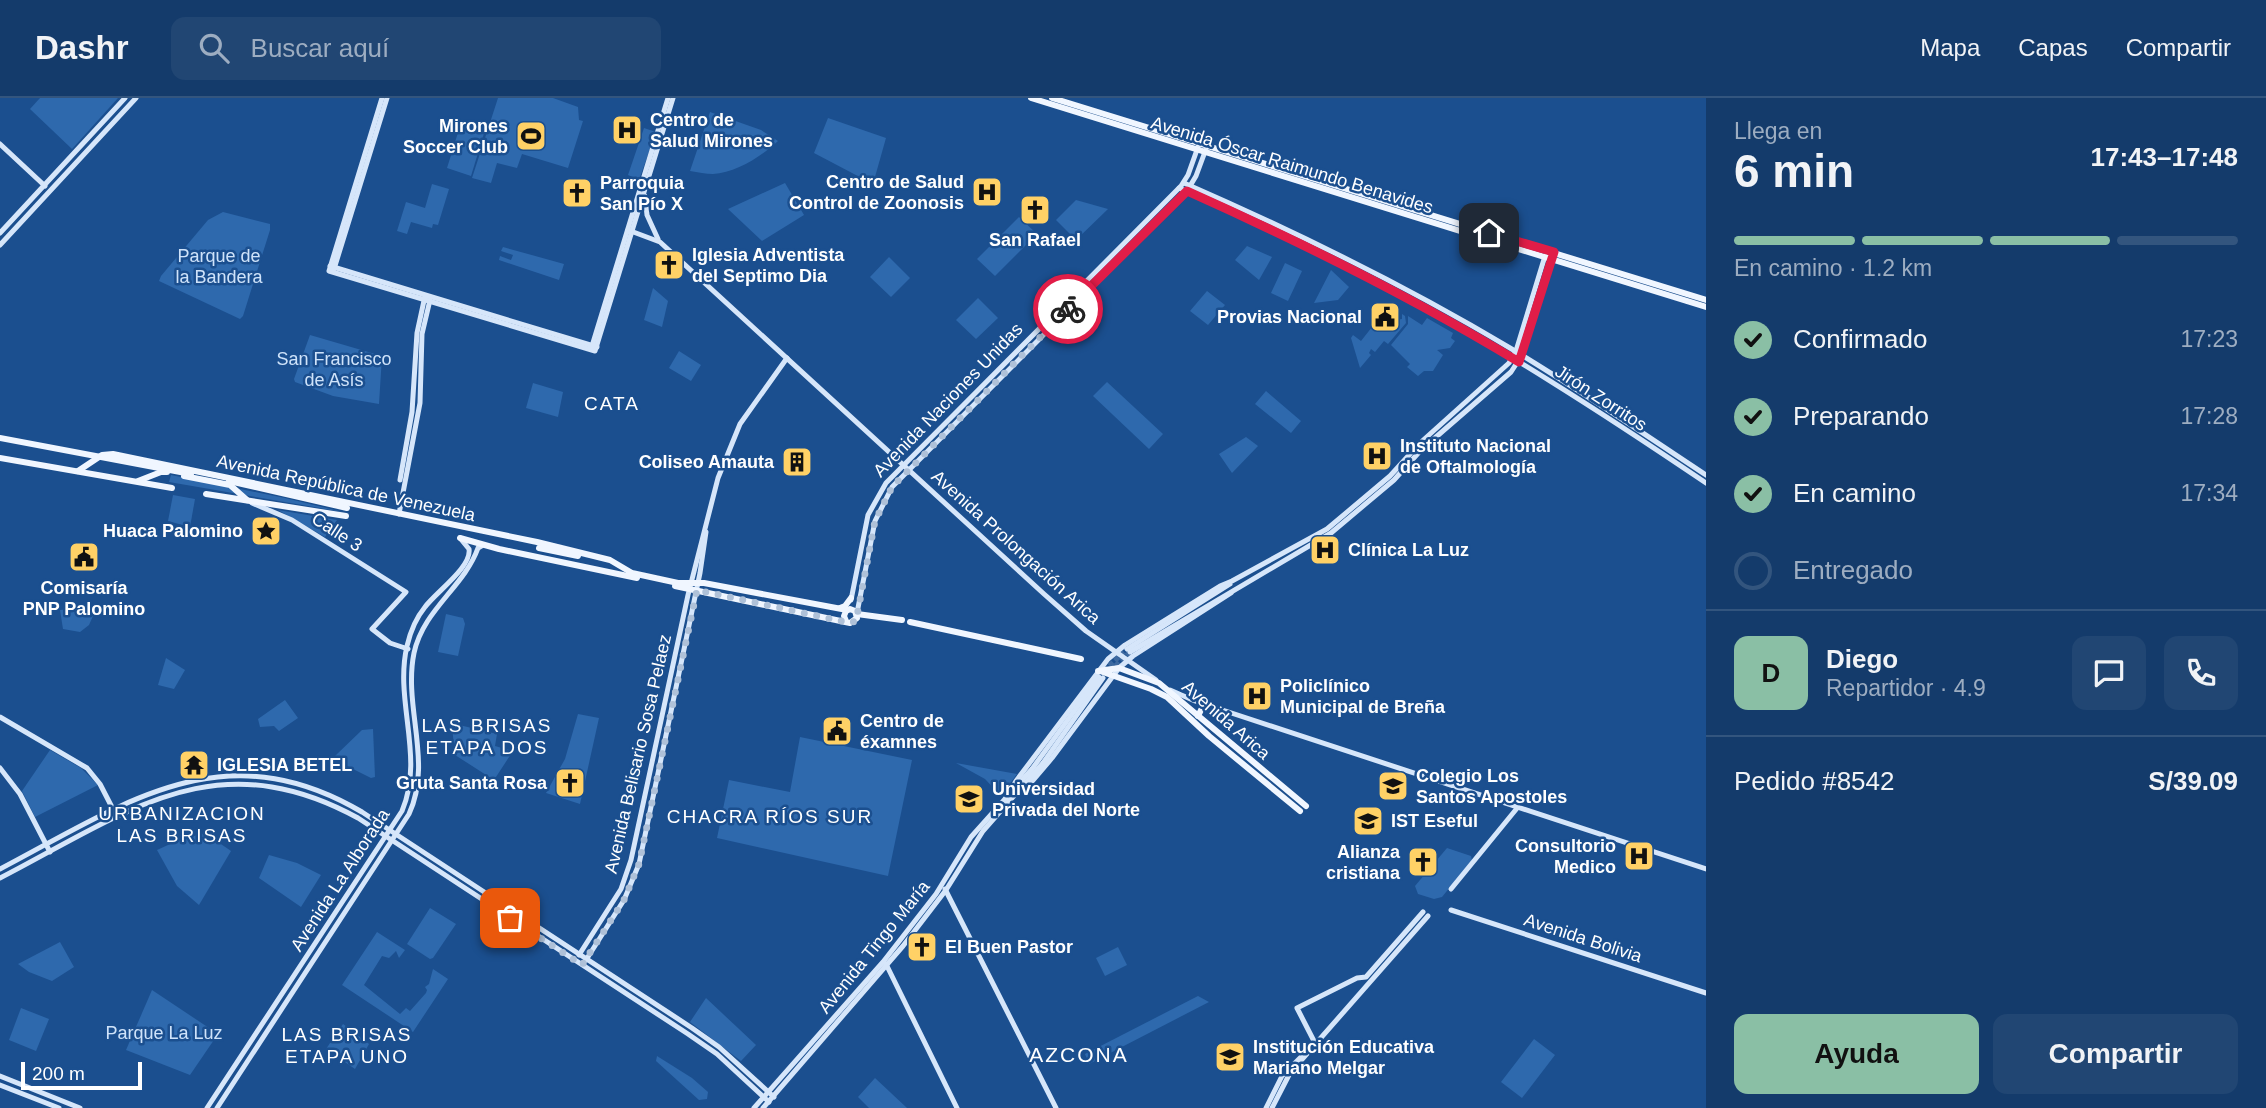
<!DOCTYPE html>
<html lang="es">
<meta charset="utf-8">
<style>
body{margin:0;font-family:Arial,sans-serif;background:#214673;color:#f1f3f6;height:100vh;display:flex;flex-direction:column;font-size:26px;white-space:nowrap}
*{box-sizing:border-box;margin:0}
p{font-size:23px;color:#9dadc1}
.icon{flex:none;width:38px;height:38px;fill:none;stroke:currentColor;stroke-width:2;stroke-linecap:round;stroke-linejoin:round}
.map{position:relative;flex:1;overflow:hidden}
.details{display:flex;flex-direction:column;background:#143b6b;width:560px}
.details>*{flex:none}
.scale{position:absolute;left:21px;bottom:18px;width:121px;box-sizing:border-box;padding-left:7px;border:4px solid #fff;border-top:0;font-size:19px;line-height:24px;white-space:nowrap;color:#fff;-webkit-text-stroke:5px #1b4f8f;paint-order:stroke}
.pin{position:absolute;display:grid;place-items:center;width:60px;height:60px;color:#fff;margin:-30px;border-radius:14px;box-shadow:0 4px 10px #0006}
.courier{position:absolute;display:grid;place-items:center;width:70px;height:70px;margin:-35px;border:5px solid #e11d48;border-radius:50%;background:#fff;color:#222;box-shadow:0 2px 9px #0007}
.overview em{font-style:normal;font-weight:600}
.overview div{display:flex;flex-direction:column-reverse}
.overview{display:flex;align-items:center;justify-content:space-between;height:119px;padding:0 28px}
h1{font-size:46px;font-weight:600;line-height:52px}
.bar{display:grid;grid-template-columns:repeat(4,1fr);gap:10px 7px;align-content:center;height:84px;padding:0 28px}
.bar i{height:9px;border-radius:5px;background:#33557e}
.bar .selected{background:#8abfa5}
.bar p{grid-column:span 4}
.line{display:flex;align-items:center;gap:18px;padding:0 28px;border-top:2px solid #33557e}
.line div{flex:1}
.round{display:grid;place-items:center;flex:none;width:74px;height:74px;border-radius:14px;background:#214673}
ol{padding:0 28px;list-style:none}
li{display:flex;align-items:center;gap:21px;height:77px}
li p{margin-inline-start:auto}
li .icon{padding:7px;border-radius:50%;background:#8abfa5;color:#111;stroke-width:4}
li:last-child{color:#9dadc1}
li i{width:38px;height:38px;border:4px solid #33557e;border-radius:50%}
.button{display:flex;gap:14px;margin-top:auto;padding:14px 28px}
.button a{flex:1;height:80px;border-radius:14px;background:#8abfa5;color:#111;font-size:28px;font-weight:600;line-height:80px;text-align:center}
.button a+a{background:#214673;color:#f1f3f6}
header{display:flex;align-items:center;gap:42px;box-sizing:border-box;height:98px;padding:0 35px;background:#143b6b;border-bottom:2px solid #33557e}
header strong{font-size:33px}
nav{display:flex;gap:38px;margin-inline-start:auto;font-size:24px}
.search{width:490px;height:63px;background:#214673;display:flex;align-items:center;gap:18px;box-sizing:border-box;padding:0 24px;border-radius:14px;color:#9dadc1;font-size:26px}
main{display:flex;flex:1;min-height:0}
.map>svg:first-child{display:block}
</style>
<header>
<strong>Dashr</strong>
<div class="search"><svg class="icon" aria-label="search" viewBox="0 0 24 24"><circle cx="10" cy="10" r="6"/><path d="M15 15l6 6"/></svg>Buscar aquí</div>
<nav><a>Mapa</a><a>Capas</a><a>Compartir</a></nav>
</header>
<main>
<div class="map">
<svg width="1706" height="1010" viewBox="0 0 1706 1010">
<rect width="100%" height="100%" fill="#1b4f8f"/>
<!-- green -->
<g fill="#2e69ad">
<polygon points="40,0 118,0 72,51 30,11"/>
<polygon points="498,0 553,0 578,9 579,22 583,23 568,70 522,56 517,70 497,65 491,85 472,80"/>
<path d="M710,14L761,32L778,43C762,58 736,75 713,76C706,76 698,74 690,73Z"/>
<polygon points="828,20 886,40 873,86 814,55"/>
<polygon points="461,25 485,32 471,78 447,70"/>
<polygon points="644,30 656,34 639,82 628,77"/>
<polygon points="785,85 804,117 762,143 728,111"/>
<polygon points="432,86 449,91 438,127 433,126 432,130 411,124 407,136 397,133 406,104 425,110"/>
<polygon points="1076,102 1108,111 1076,142 1056,122"/>
<polygon points="223,114 270,126 270,132 243,218 240,221 159,183 161,178 208,122"/>
<polygon points="1019,119 1037,136 995,178 977,161"/>
<polygon points="1247,148 1272,159 1259,182 1235,162"/>
<polygon points="503,149 564,166 559,182 499,162 500,158 511,162 513,157 501,153"/>
<polygon points="889,159 910,180 891,199 870,179"/>
<polygon points="1285,165 1302,173 1288,203 1271,195"/>
<polygon points="1331,172 1349,189 1338,202 1314,205"/>
<polygon points="653,190 668,203 662,229 644,222"/>
<polygon points="1207,193 1225,207 1208,227 1190,213"/>
<polygon points="978,200 998,220 976,241 956,222"/>
<polygon points="1402,216 1405,218 1406,225 1388,246 1384,243 1375,254 1371,251 1369,255 1371,257 1360,270 1351,240 1353,237 1361,243 1372,229 1379,232 1384,224 1402,221"/>
<polygon points="1408,218 1422,227 1427,220 1453,235 1451,240 1455,243 1450,250 1437,252 1443,257 1433,273 1424,273 1418,278 1407,269 1410,266 1391,247 1408,226"/>
<polygon points="310,237 382,258 379,306 333,298 295,284 294,281"/>
<polygon points="679,253 701,267 691,283 669,270"/>
<polygon points="1107,284 1163,336 1149,351 1093,298"/>
<polygon points="533,285 563,294 558,319 526,310"/>
<polygon points="1266,293 1301,323 1291,335 1255,306"/>
<polygon points="1246,339 1258,348 1232,375 1219,356"/>
<polygon points="171,377 285,400 343,414 169,384"/>
<polygon points="173,397 195,401 190,429 168,423"/>
<polygon points="278,412 337,422 325,439"/>
<polygon points="78,510 93,518 89,527 80,534 63,531 60,512"/>
<polygon points="446,516 463,520 465,526 458,558 438,554"/>
<polygon points="166,560 185,572 174,591 158,587"/>
<polygon points="285,602 298,620 279,633 274,628 260,629 258,621"/>
<polygon points="578,616 599,620 580,706 546,695 565,661"/>
<polygon points="455,626 497,636 495,648 513,653 494,682 455,657 452,629"/>
<polygon points="373,631 375,679 371,680 335,662 335,658 362,632"/>
<polygon points="800,639 912,662 888,778 717,740 729,682 790,694"/>
<polygon points="50,652 81,670 98,687 35,719 22,693"/>
<polygon points="956,665 1017,676 1001,698 985,681"/>
<polygon points="205,735 231,753 199,807 177,788 157,752 179,742"/>
<polygon points="1447,750 1471,758 1472,762 1442,799 1434,801 1418,796 1415,788"/>
<polygon points="269,757 297,765 321,777 301,809 259,780"/>
<polygon points="430,810 456,826 433,860 430,861 407,846"/>
<polygon points="377,834 405,852 399,860 396,853 389,860 382,858 364,887 400,916 406,910 410,913 426,895 427,892 425,889 429,886 433,871 448,881 413,934 342,887"/>
<polygon points="60,844 74,869 52,883 29,874 18,866"/>
<polygon points="1118,849 1127,867 1105,878 1096,860"/>
<polygon points="152,892 218,936 190,977 126,952"/>
<polygon points="1198,898 1209,904 1089,966 1085,956"/>
<polygon points="706,900 756,947 741,963 690,924"/>
<polygon points="21,910 49,921 36,953 9,942"/>
<polygon points="343,926 369,946 355,971 326,951"/>
<polygon points="1534,941 1555,957 1522,1000 1501,984"/>
<polygon points="657,958 692,980 708,994 707,1001 699,1002 656,963"/>
<polygon points="875,980 907,1010 869,1010 858,999"/>
</g>
<g fill="none" stroke-linecap="round" stroke-linejoin="round">
<!-- secondary-tunnel -->
<g stroke="#3d69a0" stroke-width="5" stroke-dasharray="5 2.5" stroke-linecap="butt">
<polyline points="1104,573 1127,551"/>
<polyline points="1110,573 1130,554"/>
</g>
<!-- secondary -->
<g stroke="#d6e6fa" stroke-width="5">
<polyline points="382,0 329,173 595,253 673,0"/>
<polyline points="0,46 45,88"/>
<path d="M1184,85C1296,134 1405,187 1510,250C1577,290 1641,334 1706,377"/>
<path d="M1179,90C1251,121 1321,153 1390,190C1499,248 1604,316 1706,385"/>
<polyline points="645,98 647,117 658,141"/>
<polyline points="628,132 660,144 1044,496 1086,533 1156,582"/>
<polyline points="0,135 125,0"/>
<polyline points="0,147 136,0"/>
<polyline points="330,168 597,249"/>
<polyline points="334,171 387,0"/>
<polyline points="592,248 668,0"/>
<polyline points="400,382 412,314 417,235 425,198"/>
<polyline points="252,405 292,422 406,494 372,531 390,545 408,551"/>
<polyline points="399,416 420,305 422,236 430,202"/>
<polyline points="851,502 868,417 886,385 1181,88 1188,77 1198,49"/>
<polyline points="857,515 875,423 892,389 1187,93 1196,78 1206,51"/>
<polyline points="1127,551 1230,486"/>
<polyline points="1130,554 1331,435 1394,382 1421,352 1511,274 1522,257 1553,158"/>
<polyline points="1170,592 1195,603 1706,771"/>
<polyline points="0,619 87,670 100,686 117,719"/>
<polyline points="0,670 20,696 50,754"/>
<polyline points="1024,693 1052,660 1119,570 1133,558 1231,495"/>
<polyline points="1006,700 1016,683 1108,561 1125,547 1220,488 1232,483 1327,431 1390,378 1420,345 1509,265 1516,253 1545,158"/>
<path d="M0,771C124,706 223,632 362,714L692,930L719,949L774,999"/>
<path d="M0,780C126,715 215,642 358,720L688,936L717,956L769,1004"/>
<polyline points="945,791 1056,1010"/>
<polyline points="1451,791 1518,709"/>
<polyline points="1451,812 1706,895"/>
<polyline points="579,857 621,791 631,762 688,497 718,380 740,326 787,260"/>
<polyline points="586,862 624,802 639,766 700,475 706,434"/>
<polyline points="886,866 957,1010"/>
<polyline points="1316,947 1297,910 1357,880 1366,879 1423,814"/>
<polyline points="0,978 80,1010"/>
<polyline points="0,987 59,1010"/>
<path d="M207,1010L402,713C425,659 394,603 407,548C410,535 416,520 425,509C436,494 472,469 469,451L460,440"/>
<path d="M217,1010L409,716C433,664 403,609 414,555C423,512 464,489 478,450L483,447"/>
<polyline points="754,1010 883,864 936,796 971,739 1032,671 1099,579"/>
<polyline points="763,1010 903,848 946,792 983,733 1043,665 1103,580"/>
<polyline points="1266,1010 1282,978 1308,952"/>
<polyline points="1272,1010 1290,975 1428,818"/>
</g>
<!-- primary -->
<g stroke="#f0f6ff" stroke-width="6">
<polyline points="1031,0 1706,209"/>
<polyline points="1052,0 1706,202"/>
<polyline points="0,340 191,376"/>
<polyline points="0,360 172,390"/>
<polyline points="78,373 102,357 113,356 537,444 610,462 632,475 678,485 704,485 847,512"/>
<polyline points="184,378 230,387 247,402"/>
<polyline points="138,383 161,374 167,374"/>
<polyline points="229,383 347,410"/>
<polyline points="206,396 346,418"/>
<polyline points="460,440 499,451 637,480"/>
<polyline points="539,450 578,458"/>
<polyline points="675,488 850,525 857,520 855,513 850,511 846,513 844,518 846,523"/>
<polyline points="840,510 845,508 851,500"/>
<polyline points="857,516 902,522"/>
<polyline points="910,524 1081,561"/>
<polyline points="1098,573 1119,570 1159,585 1306,708"/>
<polyline points="1100,573 1151,591 1167,599 1209,638 1300,713"/>
<polyline points="1198,618 1204,606"/>
</g>
</g>
<g fill="none" stroke-linecap="round" stroke-linejoin="round">
<!-- done -->
<polyline stroke="#afc1d8" stroke-width="7" stroke-dasharray="0 12.6" points="510,820 582,867 624,802 639,766 697,492 850,525 856,523 875,423 892,389 1068,211"/>
<!-- route -->
<path stroke="#e11d48" stroke-width="9" d="M1068,211L1187,93C1301,144 1412,199 1519,264L1554,154L1489,135"/>
</g>
<!-- icons -->
<defs>
<g id="hospital-square" transform="scale(1.575)"><rect x="-9" y="-9" width="18" height="18" rx="4" fill="#ffd166" stroke="#1b4f8f"/><path d="M-5-5h3v3.5h4V-5h3V5h-3V1.5h-4V5h-3Z" fill="#111"/></g>
<g id="stadium-square" transform="scale(1.575)"><rect x="-9" y="-9" width="18" height="18" rx="4" fill="#ffd166" stroke="#1b4f8f"/><path d="M0-5a6.5 5 0 1 0 0 10a6.5 5 0 1 0 0-10ZM-3.5-1.8h7v3.6h-7Z" fill="#111"/></g>
<g id="church-square" transform="scale(1.575)"><rect x="-9" y="-9" width="18" height="18" rx="4" fill="#ffd166" stroke="#1b4f8f"/><path d="M-1.2-6h2.4v3.5h3.3v2.4h-3.3V6h-2.4V-.1h-3.3v-2.4h3.3Z" fill="#111"/></g>
<g id="civic-square" transform="scale(1.575)"><rect x="-9" y="-9" width="18" height="18" rx="4" fill="#ffd166" stroke="#1b4f8f"/><path d="M-.6-6.5H3V-4.5H.6V-3L4-1V1h2V6H-6V1h2V-1L-.6-3ZM-1.2 2.5V6h2.4V2.5Z" fill="#111"/></g>
<g id="building-square" transform="scale(1.575)"><rect x="-9" y="-9" width="18" height="18" rx="4" fill="#ffd166" stroke="#1b4f8f"/><path d="M-4-6H4V6H1V3H-1V6H-4ZM-2.5-4.3h1.7v1.8h-1.7ZM.8-4.3h1.7v1.8H.8ZM-2.5-1h1.7V.8h-1.7ZM.8-1h1.7V.8H.8Z" fill="#111"/></g>
<g id="sight-square" transform="scale(1.575)"><rect x="-9" y="-9" width="18" height="18" rx="4" fill="#ffd166" stroke="#1b4f8f"/><path d="M0-6L1.8-2.2L6-1.7L2.9 1.2L3.7 5.4L0 3.3L-3.7 5.4L-2.9 1.2L-6-1.7L-1.8-2.2Z" fill="#111"/></g>
<g id="temple-square" transform="scale(1.575)"><rect x="-9" y="-9" width="18" height="18" rx="4" fill="#ffd166" stroke="#1b4f8f"/><path d="M0-6L5-2H3V0L6.5 2.5H4V6H1.5V3h-3V6H-4V2.5H-6.5L-3 0V-2H-5Z" fill="#111"/></g>
<g id="university-square" transform="scale(1.575)"><rect x="-9" y="-9" width="18" height="18" rx="4" fill="#ffd166" stroke="#1b4f8f"/><path d="M0-5L7-2L0 1L-7-2ZM-4 1L0 2.5L4 1V4Q0 6-4 4Z" fill="#111"/></g>
<g id="school-square" transform="scale(1.575)"><rect x="-9" y="-9" width="18" height="18" rx="4" fill="#ffd166" stroke="#1b4f8f"/><path d="M0-5L7-2L0 1L-7-2ZM-4 1L0 2.5L4 1V4Q0 6-4 4Z" fill="#111"/></g>
</defs>
<g fill-rule="evenodd">
<use href="#hospital-square" x="627" y="32"/>
<use href="#stadium-square" x="531" y="38"/>
<use href="#hospital-square" x="987" y="94"/>
<use href="#church-square" x="577" y="95"/>
<use href="#church-square" x="1035" y="112"/>
<use href="#church-square" x="669" y="167"/>
<use href="#civic-square" x="1385" y="219"/>
<use href="#hospital-square" x="1377" y="358"/>
<use href="#building-square" x="797" y="364"/>
<use href="#sight-square" x="266" y="433"/>
<use href="#hospital-square" x="1325" y="452"/>
<use href="#civic-square" x="84" y="459"/>
<use href="#hospital-square" x="1257" y="598"/>
<use href="#civic-square" x="837" y="633"/>
<use href="#temple-square" x="194" y="667"/>
<use href="#church-square" x="570" y="685"/>
<use href="#university-square" x="1393" y="688"/>
<use href="#university-square" x="969" y="701"/>
<use href="#university-square" x="1368" y="723"/>
<use href="#hospital-square" x="1639" y="758"/>
<use href="#church-square" x="1423" y="764"/>
<use href="#church-square" x="922" y="849"/>
<use href="#school-square" x="1230" y="959"/>
</g>
<g text-anchor="middle" stroke-width="5" stroke-linejoin="round" paint-order="stroke">
<!-- poi labels -->
<g font-size="18" font-weight="bold" fill="#fff" stroke="#1b4f8f" text-anchor="start">
<text x="650" y="28">Centro de<tspan x="650" dy="21">Salud Mirones</tspan></text>
<text x="508" y="34" text-anchor="end">Mirones<tspan x="508" dy="21">Soccer Club</tspan></text>
<text x="964" y="90" text-anchor="end">Centro de Salud<tspan x="964" dy="21">Control de Zoonosis</tspan></text>
<text x="600" y="91">Parroquia<tspan x="600" dy="21">San Pío X</tspan></text>
<text x="1035" y="148" text-anchor="middle">San Rafael</text>
<text x="692" y="163">Iglesia Adventista<tspan x="692" dy="21">del Septimo Dia</tspan></text>
<text x="1362" y="225" text-anchor="end">Provias Nacional</text>
<text x="1400" y="354">Instituto Nacional<tspan x="1400" dy="21">de Oftalmología</tspan></text>
<text x="774" y="370" text-anchor="end">Coliseo Amauta</text>
<text x="243" y="439" text-anchor="end">Huaca Palomino</text>
<text x="1348" y="458">Clínica La Luz</text>
<text x="84" y="496" text-anchor="middle">Comisaría<tspan x="84" dy="21">PNP Palomino</tspan></text>
<text x="1280" y="594">Policlínico<tspan x="1280" dy="21">Municipal de Breña</tspan></text>
<text x="860" y="629">Centro de<tspan x="860" dy="21">éxamnes</tspan></text>
<text x="217" y="673">IGLESIA BETEL</text>
<text x="1416" y="684">Colegio Los<tspan x="1416" dy="21">Santos Apostoles</tspan></text>
<text x="547" y="691" text-anchor="end">Gruta Santa Rosa</text>
<text x="992" y="697">Universidad<tspan x="992" dy="21">Privada del Norte</tspan></text>
<text x="1391" y="729">IST Eseful</text>
<text x="1616" y="754" text-anchor="end">Consultorio<tspan x="1616" dy="21">Medico</tspan></text>
<text x="1400" y="760" text-anchor="end">Alianza<tspan x="1400" dy="21">cristiana</tspan></text>
<text x="945" y="855">El Buen Pastor</text>
<text x="1253" y="955">Institución Educativa<tspan x="1253" dy="21">Mariano Melgar</tspan></text>
</g>
<!-- street labels -->
<g font-size="18" fill="#fff" stroke="#1b4f8f">
<text transform="translate(1292 67) rotate(17)" y="6">Avenida Óscar Raimundo Benavides</text>
<text transform="translate(1601 300) rotate(33)" y="6">Jirón Zorritos</text>
<text transform="translate(948 302) rotate(-46)" y="6">Avenida Naciones Unidas</text>
<text transform="translate(346 390) rotate(12)" y="6">Avenida República de Venezuela</text>
<text transform="translate(337 434) rotate(33)" y="6">Calle 3</text>
<text transform="translate(1016 449) rotate(42)" y="6">Avenida Prolongación Arica</text>
<text transform="translate(1226 622) rotate(41)" y="6">Avenida Arica</text>
<text transform="translate(638 656) rotate(-77)" y="6">Avenida Belisario Sosa Pelaez</text>
<text transform="translate(340 782) rotate(-57)" y="6">Avenida La Alborada</text>
<text transform="translate(1583 840) rotate(18)" y="6">Avenida Bolivia</text>
<text transform="translate(874 849) rotate(-51)" y="6">Avenida Tingo María</text>
</g>
<!-- park labels -->
<g font-size="18" fill="#cfe3fa" stroke="#1b4f8f">
<text x="219" y="164">Parque de<tspan x="219" dy="21">la Bandera</tspan></text>
<text x="334" y="267">San Francisco<tspan x="334" dy="21">de Asís</tspan></text>
<text x="164" y="941">Parque La Luz</text>
</g>
<!-- neighbourhood labels -->
<g font-size="19" letter-spacing="2" fill="#fff" stroke="#1b4f8f">
<text x="612" y="312">CATA</text>
<text x="487" y="634">LAS BRISAS<tspan x="487" dy="22">ETAPA DOS</tspan></text>
<text x="182" y="722">URBANIZACION<tspan x="182" dy="22">LAS BRISAS</tspan></text>
<text x="770" y="725">CHACRA RÍOS SUR</text>
<text x="347" y="943">LAS BRISAS<tspan x="347" dy="22">ETAPA UNO</tspan></text>
</g>
<!-- quarter labels -->
<g font-size="21" letter-spacing="2" fill="#fff" stroke="#1b4f8f">
<text x="1079" y="964">AZCONA</text>
</g>
</g>
</svg>
<div class="scale">200 m</div>
<div class="pin" style="left:510px;top:820px;background:#ea580c"><svg class="icon" aria-label="bag" viewBox="0 0 24 24"><path d="M5 8h14l-1 12H6zM9 8a3 3 0 0 1 6 0"/></svg></div>
<div class="pin" style="left:1489px;top:135px;background:#1f2937"><svg class="icon" aria-label="home" viewBox="0 0 24 24"><path d="M3 11l9-7 9 7M6 9v11h12V9"/></svg></div>
<div class="courier" style="left:1068px;top:211px"><svg class="icon" aria-label="bike" viewBox="0 0 24 24"><circle cx="6" cy="16" r="4"/><circle cx="18" cy="16" r="4"/><path d="M6 16l4-8h5l3 8M10 8l3 8H6M13 5h3"/></svg></div>
</div>
<section class="details">
<div class="overview"><div><h1>6 min</h1><p>Llega en</p></div><em>17:43–17:48</em></div>
<div class="bar"><i class="selected"></i><i class="selected"></i><i class="selected"></i><i></i><p>En camino · 1.2 km</p></div>
<ol>
<li><svg class="icon" aria-label="check" viewBox="0 0 24 24"><path d="M5 12l5 5 9-10"/></svg>Confirmado<p>17:23</p></li>
<li><svg class="icon" aria-label="check" viewBox="0 0 24 24"><path d="M5 12l5 5 9-10"/></svg>Preparando<p>17:28</p></li>
<li><svg class="icon" aria-label="check" viewBox="0 0 24 24"><path d="M5 12l5 5 9-10"/></svg>En camino<p>17:34</p></li>
<li><i></i>Entregado</li>
</ol>
<div class="line" style="height:126px"><b class="round" style="background:#8abfa5;color:#111">D</b><div><b>Diego</b><p>Repartidor · 4.9</p></div><a class="round"><svg class="icon" aria-label="chat" viewBox="0 0 24 24"><path d="M4 5h16v11H9l-5 4z"/></svg></a><a class="round"><svg class="icon" aria-label="phone" viewBox="0 0 24 24"><path d="M5 4h4l2 5-3 2q2 4 5 5l2-3 5 2v4C11 20 4 13 5 4z"/></svg></a></div>
<div class="line" style="height:91px"><div>Pedido #8542</div><b>S/39.09</b></div>
<div class="button"><a>Ayuda</a><a>Compartir</a></div>
</section>
</main>
